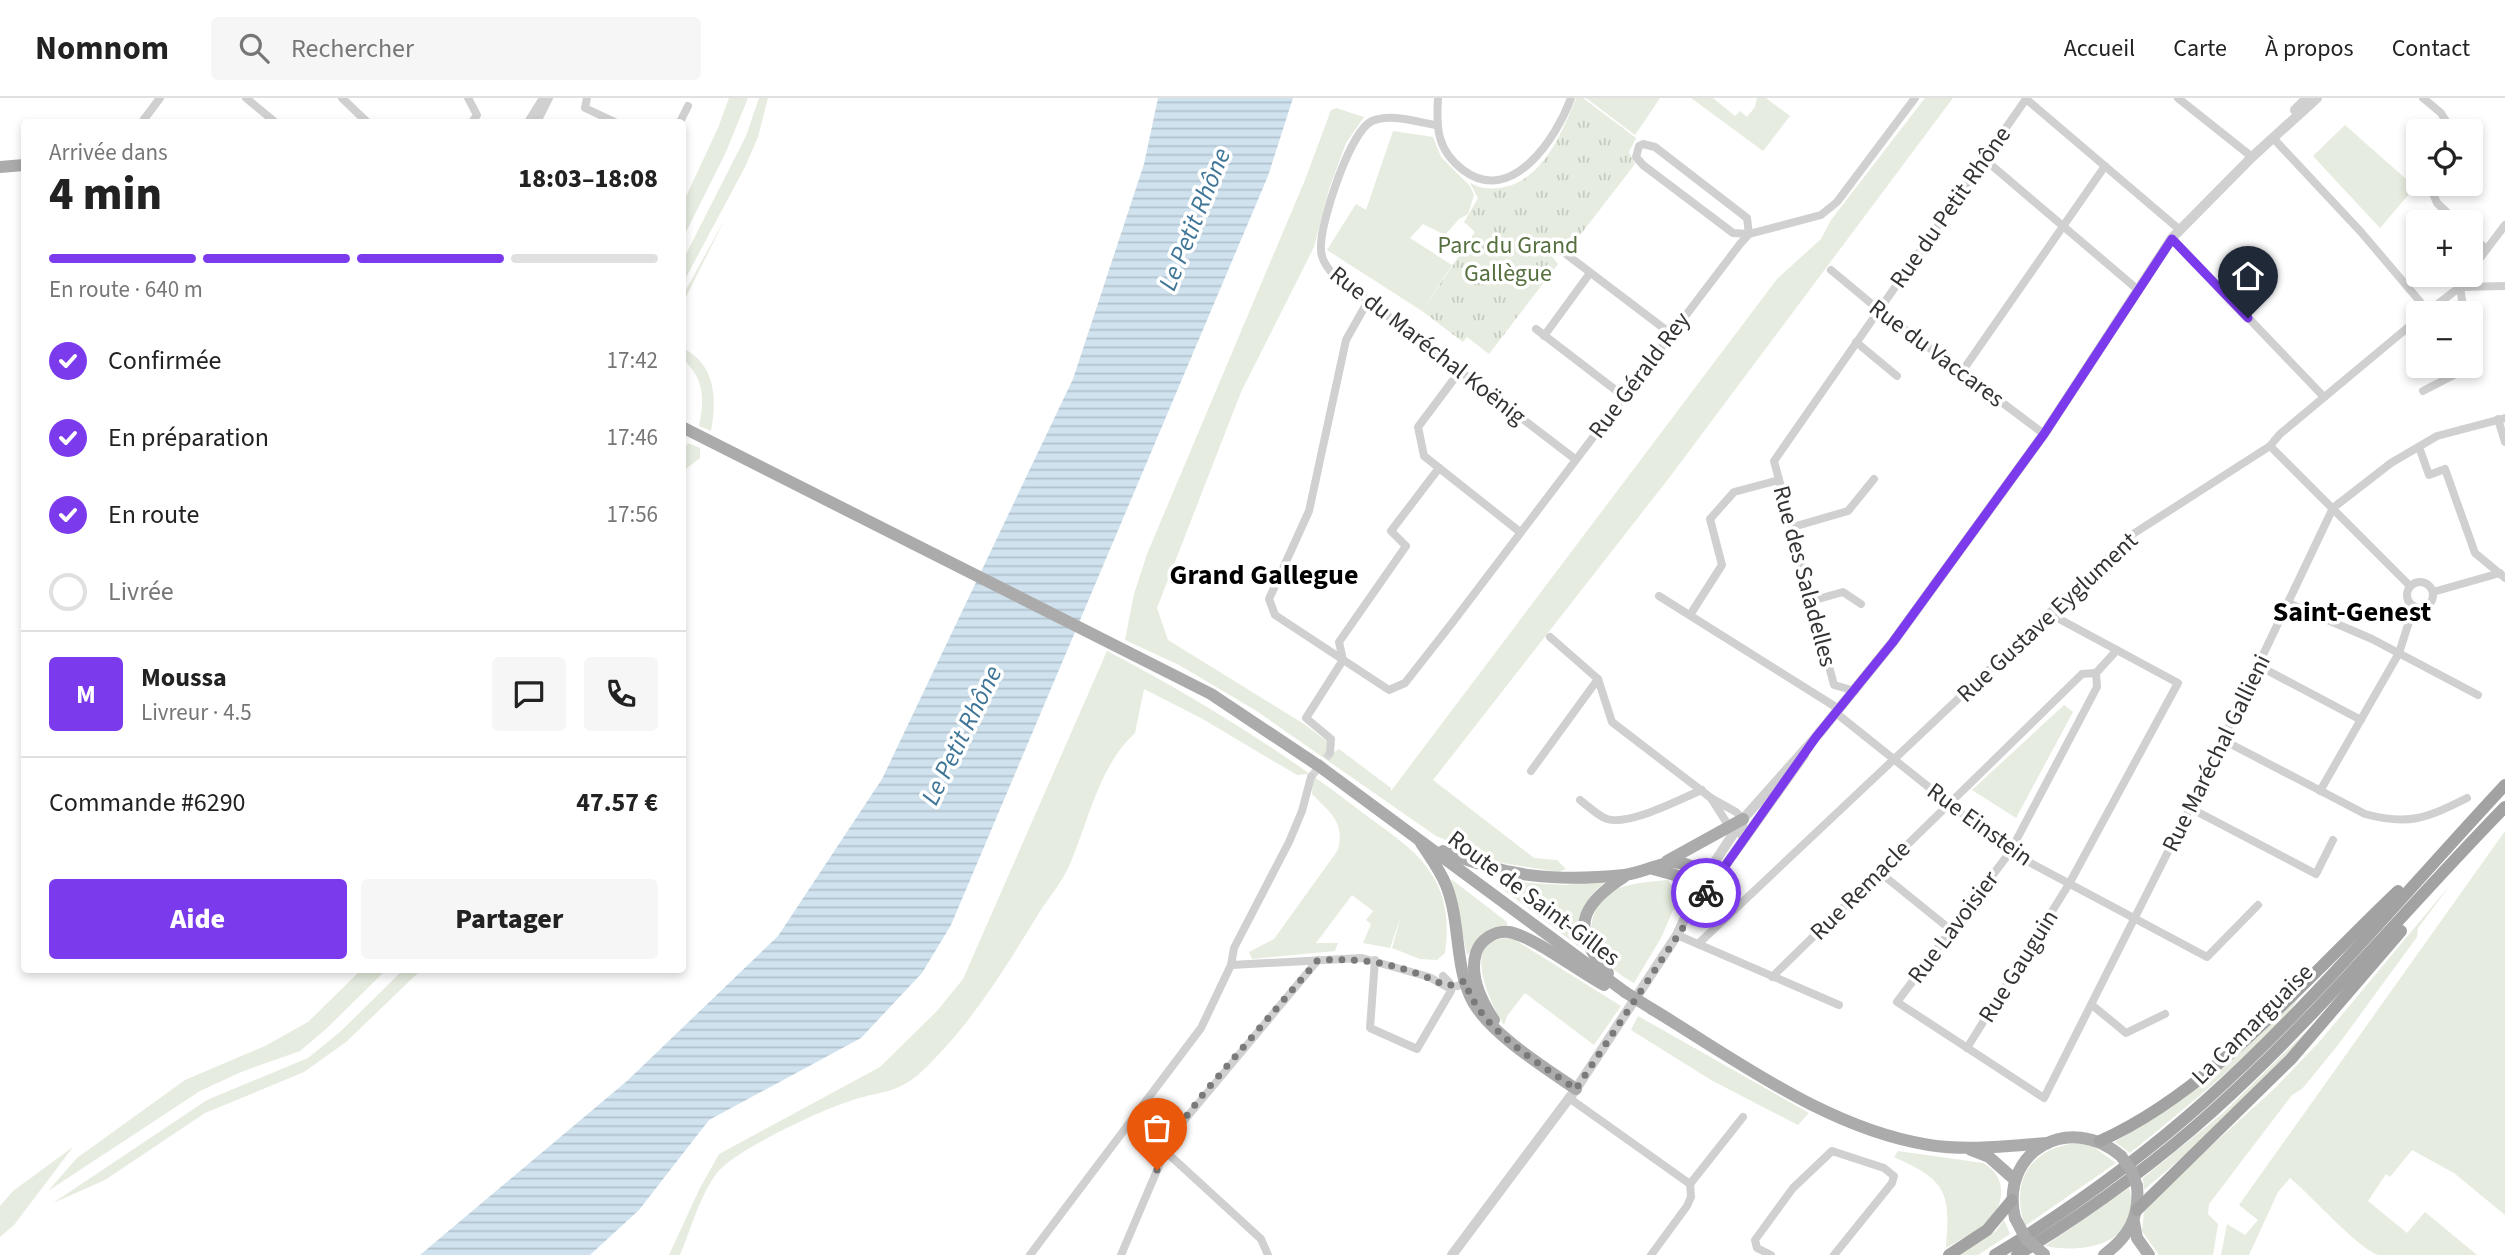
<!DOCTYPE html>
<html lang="fr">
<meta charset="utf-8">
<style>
body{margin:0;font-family:"Source Sans 3",sans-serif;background:#f6f6f6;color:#222;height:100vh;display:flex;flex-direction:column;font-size:26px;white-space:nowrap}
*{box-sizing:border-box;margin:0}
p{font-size:23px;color:#767676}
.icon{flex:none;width:38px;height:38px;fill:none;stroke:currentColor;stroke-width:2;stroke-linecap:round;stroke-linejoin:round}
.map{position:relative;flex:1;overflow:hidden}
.panel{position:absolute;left:21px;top:21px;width:665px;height:854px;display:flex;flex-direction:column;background:#fff;border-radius:7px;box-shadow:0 4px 10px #0003}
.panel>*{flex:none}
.buttons{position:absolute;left:2406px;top:21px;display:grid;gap:14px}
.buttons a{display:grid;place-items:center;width:77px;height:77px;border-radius:7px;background:#fff;box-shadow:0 4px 10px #0003;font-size:35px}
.pin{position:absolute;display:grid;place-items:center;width:60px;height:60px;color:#fff;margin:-72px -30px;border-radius:50% 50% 50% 0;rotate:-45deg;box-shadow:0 0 7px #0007}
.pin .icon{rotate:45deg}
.courier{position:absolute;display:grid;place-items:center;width:70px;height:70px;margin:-35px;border:5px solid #7c3aed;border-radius:50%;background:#fff;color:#222;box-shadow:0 2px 9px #0007}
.headline em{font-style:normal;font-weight:800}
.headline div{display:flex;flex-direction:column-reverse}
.headline{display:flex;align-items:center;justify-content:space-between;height:119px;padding:0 28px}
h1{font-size:46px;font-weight:800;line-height:52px}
.bar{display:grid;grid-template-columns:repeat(4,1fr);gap:10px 7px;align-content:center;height:84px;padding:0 28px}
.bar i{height:9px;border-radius:5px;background:#e0e0e0}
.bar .current{background:#7c3aed}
.bar p{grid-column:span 4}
.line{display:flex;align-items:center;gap:18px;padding:0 28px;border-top:2px solid #e0e0e0}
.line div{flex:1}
.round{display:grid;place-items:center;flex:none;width:74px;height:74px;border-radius:7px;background:#f6f6f6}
ol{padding:0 28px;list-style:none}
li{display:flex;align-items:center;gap:21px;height:77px}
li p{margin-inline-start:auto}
li .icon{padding:7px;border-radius:50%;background:#7c3aed;color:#fff;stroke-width:4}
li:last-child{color:#767676}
li i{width:38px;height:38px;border:4px solid #e0e0e0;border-radius:50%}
.action{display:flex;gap:14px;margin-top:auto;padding:14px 28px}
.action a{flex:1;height:80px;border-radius:7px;background:#7c3aed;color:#fff;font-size:28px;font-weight:800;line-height:80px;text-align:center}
.action a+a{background:#f6f6f6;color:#222}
header{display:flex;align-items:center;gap:42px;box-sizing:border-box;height:98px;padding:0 35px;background:#fff;border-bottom:2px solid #e0e0e0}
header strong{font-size:33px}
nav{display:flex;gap:38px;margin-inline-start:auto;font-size:24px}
.search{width:490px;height:63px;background:#f6f6f6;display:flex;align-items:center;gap:18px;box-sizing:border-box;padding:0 24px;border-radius:7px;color:#767676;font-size:26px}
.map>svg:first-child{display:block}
</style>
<header>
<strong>Nomnom</strong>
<div class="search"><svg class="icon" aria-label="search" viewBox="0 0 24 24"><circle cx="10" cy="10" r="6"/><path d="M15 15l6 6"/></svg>Rechercher</div>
<nav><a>Accueil</a><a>Carte</a><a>À propos</a><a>Contact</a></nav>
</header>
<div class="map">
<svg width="2505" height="1157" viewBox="0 0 2505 1157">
<defs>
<pattern id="park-tufts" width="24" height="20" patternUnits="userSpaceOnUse" patternTransform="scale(1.75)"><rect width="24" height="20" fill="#e6ecdf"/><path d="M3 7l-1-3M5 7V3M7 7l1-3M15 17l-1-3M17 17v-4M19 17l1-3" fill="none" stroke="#c6cbc0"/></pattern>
<pattern id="water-rules" width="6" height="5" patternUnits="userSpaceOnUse" patternTransform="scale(1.75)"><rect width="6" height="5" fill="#cfe2ee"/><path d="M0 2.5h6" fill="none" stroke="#b2c2cd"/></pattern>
</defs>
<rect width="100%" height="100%" fill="#fff"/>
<!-- green -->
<g fill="#e6ecdf">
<polygon points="729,0 748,0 725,56 683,140 683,105 718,30"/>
<polygon points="759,0 768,0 758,39 745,69 683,185 683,162 746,38"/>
<polygon points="1586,0 1660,0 1635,37"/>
<polygon points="1691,0 1713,0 1735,18 1740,13 1747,19 1755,9 1757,0 1766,0 1790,18 1763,53"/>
<polygon points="1925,0 1953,0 1669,380 1433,682 1534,760 1557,762 1566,771 1558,774 1502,765 1436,738 1255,612 1179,567 1125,542 1134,496 1147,456 1305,82 1331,12 1336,10 1364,19 1346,45 1329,91 1314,149 1241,294 1157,510 1168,542 1304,626 1328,644 1331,656 1339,651 1391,690 1391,693 1777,181 1821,141 1831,122"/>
<polygon points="2345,27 2415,89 2380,130 2313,58"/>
<polygon points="1393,33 1433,39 1441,59 1470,88 1474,97 1468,116 1459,121 1445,137 1423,126 1410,140 1452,167 1422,213 1327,152 1356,106 1366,112"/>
<polygon points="725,121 683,205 683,206 683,197"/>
<path d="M683,250C716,267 717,301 711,333L699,328C705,300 704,281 683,261Z"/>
<polygon points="688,345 700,350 700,360 683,373 683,353"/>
<path d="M1107,553C1199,601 1284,654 1367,718C1388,734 1416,751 1430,774C1447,798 1449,827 1445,855L1437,862L1420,861L1392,850L1401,818L1390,850L1363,845L1371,826L1366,822L1373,813L1352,797L1316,845H1338L1335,853L1252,861L1249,854L1274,841L1338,752C1345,723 1330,715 1312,696L1313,680L1307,676L1297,677L1201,620L1144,591L1135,635C1099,668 1089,721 1070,766C1063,783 1049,799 1039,815C1004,872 969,930 919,976C897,995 882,993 856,1001C825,1010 736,1051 717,1075C700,1097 691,1131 680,1157H669L699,1092L719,1056L880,969L937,913L963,881Z"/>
<polygon points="2064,607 2073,614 2016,720 1972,692"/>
<path d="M2505,733V1117L2454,1075L2412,1052L2390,1079L2386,1076L2368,1103L2407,1135L2425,1114L2477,1157C2447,1157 2408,1157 2379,1157C2360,1153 2308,1094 2290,1080L2278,1094L2249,1157H2221L2227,1126L2245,1137L2258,1122L2239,1107Z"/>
<polygon points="1451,781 1507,824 1507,827 1494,830 1467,857"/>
<path d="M1609,781C1583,800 1576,820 1582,851L1497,787L1502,783L1566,787Z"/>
<path d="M1668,782L1679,798L1677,812H1673L1661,840L1634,885C1620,877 1607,868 1597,854C1583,832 1595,799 1619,790C1633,785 1653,783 1668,782Z"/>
<polygon points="2451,786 2418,830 2417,839 2409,850 2338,947 2302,991 2292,997 2209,1106 2208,1116 2218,1126 2213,1157 2159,1157 2142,1133 2144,1114 2170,1085 2273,992 2320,943"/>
<path d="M1507,840L1515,842L1621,908L1594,947L1525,895L1507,918L1504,927C1491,906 1459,843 1507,840Z"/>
<polygon points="361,872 386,872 326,931 300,953 241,974 200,993 48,1093 77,1060 185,982 265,948 308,924"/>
<polygon points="403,872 421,872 346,944 304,974 205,1015 105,1082 53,1105 207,1002 308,960 340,934"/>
<path d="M2298,899C2291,925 2159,1032 2130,1055L2115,1044L2183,999Z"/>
<polygon points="1638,918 1809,1015 1798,1027 1711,982 1631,932"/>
<polygon points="2320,920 2321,922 2206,1039 2144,1092 2143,1080 2223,1015"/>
<path d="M2076,1045L2092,1048L2116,1065L2025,1128C2010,1084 2029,1051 2076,1045Z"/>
<polygon points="73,1049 14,1127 0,1139 0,1108 13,1093"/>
<path d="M1898,1053L1983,1065C2008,1078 2006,1109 1985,1126C1974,1135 1959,1142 1946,1150C1951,1094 1946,1082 1894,1059Z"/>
<path d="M2129,1090C2143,1143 2088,1157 2045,1148Z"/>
<polygon points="2004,1122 2010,1136 1978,1157 1957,1157 1996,1133"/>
</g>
<!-- park -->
<path fill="url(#park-tufts)" d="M1576,0H1583L1636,40L1629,54L1635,66L1574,145L1562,140L1553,146L1550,156L1558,166L1489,256L1467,239L1463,244L1422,213L1475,134L1464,124L1478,100L1470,85C1473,86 1478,89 1484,90C1537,96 1560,40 1576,0Z"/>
<!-- water -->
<polygon fill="url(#water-rules)" points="1158,0 1293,0 1268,78 951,827 922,875 861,940 709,1022 639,1112 590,1157 420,1157 627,983 778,838 882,681 1073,281 1144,66"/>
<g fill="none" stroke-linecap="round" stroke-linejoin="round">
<!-- minor-tunnel -->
<polyline stroke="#d6d6d6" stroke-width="8" stroke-dasharray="8 4" stroke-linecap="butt" points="1311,679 1330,655"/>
<!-- minor -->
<g stroke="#d0d0d0" stroke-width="8">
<polyline points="246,0 275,24"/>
<polyline points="342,0 367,24"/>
<polyline points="468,0 477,17 472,24"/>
<polyline points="587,0 585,10 615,24"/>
<path d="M1438,0C1436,30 1437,52 1463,72C1512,109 1557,39 1571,0"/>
<polyline points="2178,0 2252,59"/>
<polyline points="2423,0 2441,15 2452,33"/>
<polyline points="142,24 160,0"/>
<polyline points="528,24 543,0"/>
<polyline points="537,24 549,0"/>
<polyline points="680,24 688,8"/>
<path d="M1436,27C1416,24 1391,15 1372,23C1350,33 1321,123 1321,147C1320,159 1325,167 1333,176L1575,361"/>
<polyline points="2273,40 2361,134 2428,213"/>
<polygon points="1643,46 1655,49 1747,120 1749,136 1733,135 1643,67 1636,59 1639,48"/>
<polyline points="1983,60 2137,191"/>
<polyline points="2429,86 2437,105 2457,124"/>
<polyline points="2471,137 2485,150"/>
<polyline points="2172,140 2324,299"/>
<polyline points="1558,150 1670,235"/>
<polyline points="1831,172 1879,212 2044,336"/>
<polyline points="2471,172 2505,127"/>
<polyline points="2460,189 2505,188"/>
<polyline points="2460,189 2464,215"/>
<polyline points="1368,203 1346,242 1309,413 1269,501 1275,517 1389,592 1405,585 1452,525 1740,146 1749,136 1821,117 1837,104 1915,0"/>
<polyline points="2426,215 2460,189 2468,177"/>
<polyline points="1536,231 1622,297"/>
<polyline points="1544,238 1590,175"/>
<polyline points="1856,244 1897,278"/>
<polyline points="2471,248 2475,266 2471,268"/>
<polyline points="1460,273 1418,329 1424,358 1520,434"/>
<polyline points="1961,275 2105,68"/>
<polyline points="2423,293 2471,268"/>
<polyline points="2498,321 2505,344"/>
<polyline points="2270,348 2410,488"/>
<polyline points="2419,349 2429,377 2445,371 2475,455 2505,480"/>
<polyline points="1793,429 1848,413 1874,381"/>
<circle cx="2420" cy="497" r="13"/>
<polyline points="2433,494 2500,475"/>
<polyline points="1659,498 1839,611"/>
<polyline points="1811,503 1843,494 1861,506"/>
<polyline points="2288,505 2372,541 2478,597"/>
<polyline points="1690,517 1722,467 1710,421 1734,394 1779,382"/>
<polyline points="1550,539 1598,581 1612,624 1711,700 1736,714 1743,721 1744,739 1741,737"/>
<polyline points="2117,552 2096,575 2097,589 2010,754 1897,904 2044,1000 2190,710 2333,410 2391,365 2437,338 2505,320"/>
<polyline points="2259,568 2361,622"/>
<polyline points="1855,593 1834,587 1774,363 2026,1 2180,132"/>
<polyline points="1836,615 2010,754 2207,859 2258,807"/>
<path d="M2223,642L2365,716C2409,728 2427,720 2467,700"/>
<polyline points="1330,655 1331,641 1306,620 1343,562 1339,544 1406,448 1391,433 1439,370"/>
<polyline points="1531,673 1598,581"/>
<polyline points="2320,693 2399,555 2414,508"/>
<polyline points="1711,700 1730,730"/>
<path d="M1580,702C1588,708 1598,718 1607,721C1630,728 1680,701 1702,692"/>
<polyline points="2190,710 2316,776 2333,742"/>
<polyline points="1878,773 1951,832"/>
<polyline points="1677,837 1839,907"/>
<polyline points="1698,846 2133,436 2270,348 2280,336 2418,221"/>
<polyline points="1375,862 1370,930 1417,951 1451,893 1449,884 1443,878"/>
<polyline points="1231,867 1362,860 1429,879 1447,889 1458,888 1468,880"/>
<polyline points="1772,879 2082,576 2096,575"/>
<polyline points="2092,907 2126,935 2165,916"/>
<polyline points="1967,950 2069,786 2178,585 2050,516"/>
<polyline points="1569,1000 1690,1086 1691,1099 1687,1108 1651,1157"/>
<polyline points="1165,1053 1261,1141 1268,1157"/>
<polyline points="1690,1086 1743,1019"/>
<polyline points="1030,1157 1201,930 1231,867 1234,850 1289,744 1302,713 1311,679"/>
<polyline points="1121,1157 1172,1037 1318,862"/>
<polyline points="1771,1157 1757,1150 1755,1142 1793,1090 1832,1053 1884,1070 1894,1078 1892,1085 1834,1157"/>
</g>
<!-- tertiary -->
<g stroke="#d0d0d0" stroke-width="10">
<polyline points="2295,12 2307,0"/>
<polyline points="1693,813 1804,657"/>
<polyline points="1677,837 1701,785 1743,721 1816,639 1893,544 2044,336 2172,140 2252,59 2317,0"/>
<polyline points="1452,1157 1576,991 1679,834"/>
</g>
<!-- primary -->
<g stroke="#ababab" stroke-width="12">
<polyline points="0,69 24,67"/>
<polyline points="682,329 1211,596 1319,668 1625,894"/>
<path d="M1421,745C1430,759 1440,772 1446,787C1461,824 1454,869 1473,904C1491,936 1545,970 1576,991"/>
<path d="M1443,753C1507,779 1555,784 1624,777C1644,775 1662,762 1681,765C1694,767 1703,777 1711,787"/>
<polyline points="1667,763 1743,721"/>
<polyline points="1653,771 1711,787"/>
<polyline points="1683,780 1689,809"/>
<path d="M1608,875C1571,833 1578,808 1624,779"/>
<path d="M1652,911C1738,963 1828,1031 1929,1047C1968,1053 2007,1048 2047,1045"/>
<path d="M1494,922C1482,904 1469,878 1476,855C1480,842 1495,832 1509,834C1535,839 1579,874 1604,887"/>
<polyline points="1971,1052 1989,1059 2015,1082"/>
<path d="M2015,1120C1999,1053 2070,1014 2121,1058"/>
<polyline points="2134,1124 2137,1140 2149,1157"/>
<path d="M2104,1157C2128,1139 2140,1120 2137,1088"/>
</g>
<!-- trunk -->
<g stroke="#a2a2a2" stroke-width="12">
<path d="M2100,1043C2211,994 2310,876 2398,793"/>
<polyline points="2137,1112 2291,961 2401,833"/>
<polyline points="1949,1157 1987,1132 2012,1102"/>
<path d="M1995,1157C2069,1112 2140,1061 2205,1003C2313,906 2406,793 2505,687"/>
<path d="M2017,1157C2086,1115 2154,1066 2214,1012C2318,918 2407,809 2505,709"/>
</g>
<!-- primary-bridge -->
<g stroke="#ababab" stroke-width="12">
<polyline points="1625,894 1652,911"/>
<polyline points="2121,1058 2131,1072 2137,1088"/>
<polyline points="2015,1120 2026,1141 2044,1156"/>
</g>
</g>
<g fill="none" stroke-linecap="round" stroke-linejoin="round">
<!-- done -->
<path stroke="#7a7a7a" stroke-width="7" stroke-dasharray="0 12.6" d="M1157,1072L1172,1037L1204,995L1318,862C1372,860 1398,866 1447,888L1465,883C1479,931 1537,964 1576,991L1706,795"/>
<!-- route -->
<polyline stroke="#7c3aed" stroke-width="9" points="1706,795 1816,639 1893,544 2044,336 2172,141 2248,220"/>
</g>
<g text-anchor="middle" stroke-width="7" stroke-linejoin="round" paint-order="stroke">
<!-- street labels -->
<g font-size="24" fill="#333" stroke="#fff">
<text transform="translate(1950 109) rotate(-55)" y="8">Rue du Petit Rhône</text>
<text transform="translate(1428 247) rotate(38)" y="8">Rue du Maréchal Koënig</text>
<text transform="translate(1937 255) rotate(37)" y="8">Rue du Vaccares</text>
<text transform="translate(1639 277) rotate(-53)" y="8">Rue Gérald Rey</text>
<text transform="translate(1805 478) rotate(75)" y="8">Rue des Saladelles</text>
<text transform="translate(2047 519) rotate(-43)" y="8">Rue Gustave Eyglument</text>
<text transform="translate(2216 655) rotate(-64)" y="8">Rue Maréchal Gallieni</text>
<text transform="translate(1980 726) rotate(36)" y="8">Rue Einstein</text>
<text transform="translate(1860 792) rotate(-45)" y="8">Rue Remacle</text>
<text transform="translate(1534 800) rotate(37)" y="8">Route de Saint-Gilles</text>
<text transform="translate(1953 829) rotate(-53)" y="8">Rue Lavoisier</text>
<text transform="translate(2018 868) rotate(-58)" y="8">Rue Gauguin</text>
<text transform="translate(2252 926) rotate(-45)" y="8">La Camarguaise</text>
</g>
<!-- park labels -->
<g font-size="24" fill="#56703f" stroke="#fff">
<text x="1508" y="155">Parc du Grand<tspan x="1508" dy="28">Gallègue</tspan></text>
</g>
<!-- water labels -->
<g font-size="26" font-style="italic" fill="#3f7597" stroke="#fff">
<text transform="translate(1194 121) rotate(-68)" y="9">Le Petit Rhône</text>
<text transform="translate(961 637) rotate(-64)" y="9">Le Petit Rhône</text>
</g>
<!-- quarter labels -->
<g font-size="28" font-weight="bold" fill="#000" stroke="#fff">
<text x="1264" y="486">Grand Gallegue</text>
<text x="2352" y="523">Saint-Genest</text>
</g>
</g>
</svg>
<div class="buttons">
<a><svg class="icon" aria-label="locate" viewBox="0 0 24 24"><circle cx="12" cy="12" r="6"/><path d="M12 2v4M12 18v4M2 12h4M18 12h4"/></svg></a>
<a>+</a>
<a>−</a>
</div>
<div class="pin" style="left:1157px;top:1072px;background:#ea580c"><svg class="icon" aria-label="bag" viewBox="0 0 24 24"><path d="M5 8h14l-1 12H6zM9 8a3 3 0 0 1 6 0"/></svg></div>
<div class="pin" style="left:2248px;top:220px;background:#1f2937"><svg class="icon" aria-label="home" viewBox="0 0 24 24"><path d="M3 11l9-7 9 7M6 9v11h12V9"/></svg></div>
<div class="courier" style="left:1706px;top:795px"><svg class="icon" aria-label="bike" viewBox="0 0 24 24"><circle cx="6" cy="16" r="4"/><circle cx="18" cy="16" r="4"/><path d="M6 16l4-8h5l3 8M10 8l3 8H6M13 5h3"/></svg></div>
<section class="panel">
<div class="headline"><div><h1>4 min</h1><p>Arrivée dans</p></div><em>18:03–18:08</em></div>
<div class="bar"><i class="current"></i><i class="current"></i><i class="current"></i><i></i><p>En route · 640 m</p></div>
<ol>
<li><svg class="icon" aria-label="check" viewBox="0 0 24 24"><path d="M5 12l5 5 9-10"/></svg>Confirmée<p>17:42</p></li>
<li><svg class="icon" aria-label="check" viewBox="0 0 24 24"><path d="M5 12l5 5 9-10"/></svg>En préparation<p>17:46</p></li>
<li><svg class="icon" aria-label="check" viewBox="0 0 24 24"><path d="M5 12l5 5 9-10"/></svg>En route<p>17:56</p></li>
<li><i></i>Livrée</li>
</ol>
<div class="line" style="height:126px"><b class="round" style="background:#7c3aed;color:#fff">M</b><div><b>Moussa</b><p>Livreur · 4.5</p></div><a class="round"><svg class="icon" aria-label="chat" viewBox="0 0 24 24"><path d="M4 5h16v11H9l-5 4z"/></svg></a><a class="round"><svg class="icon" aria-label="phone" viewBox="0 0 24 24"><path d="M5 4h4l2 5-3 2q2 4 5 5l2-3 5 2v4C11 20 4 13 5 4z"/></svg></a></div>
<div class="line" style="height:91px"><div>Commande #6290</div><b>47.57 €</b></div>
<div class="action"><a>Aide</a><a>Partager</a></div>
</section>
</div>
